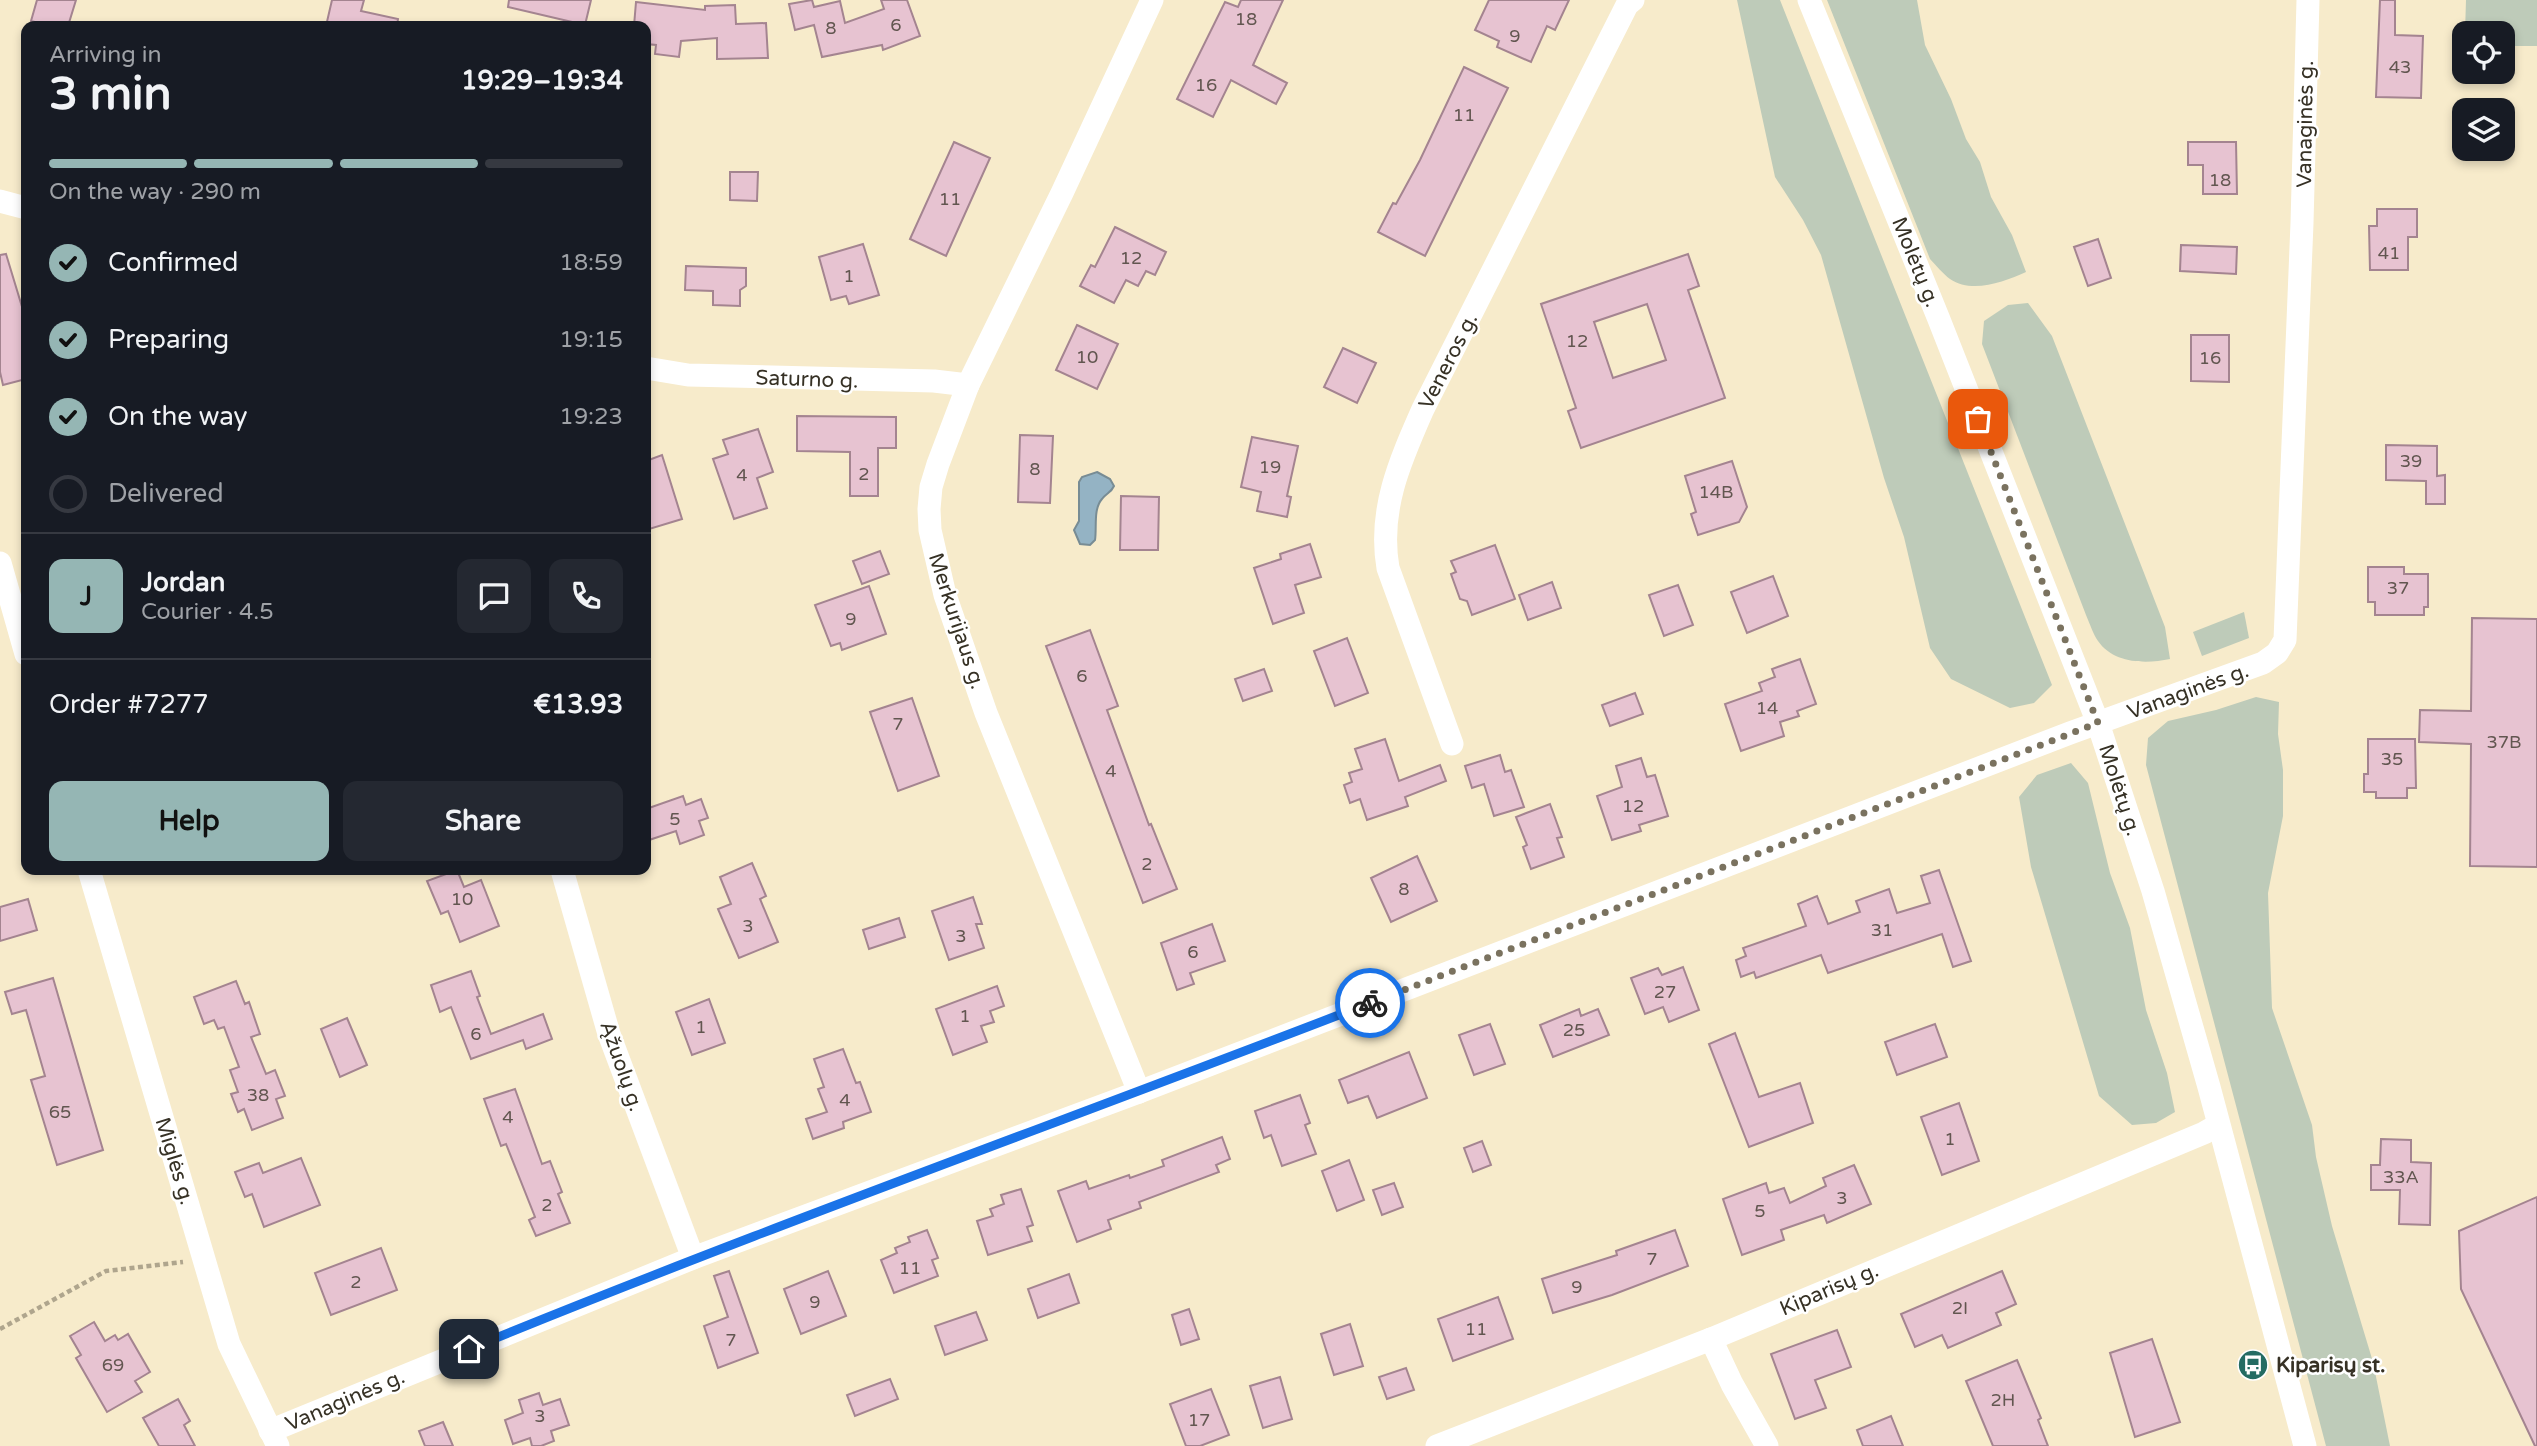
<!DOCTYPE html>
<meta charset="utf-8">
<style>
body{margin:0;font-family:"Varela Round",sans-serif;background:#242831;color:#f1f3f6;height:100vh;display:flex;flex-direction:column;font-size:26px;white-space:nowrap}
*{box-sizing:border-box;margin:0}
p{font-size:23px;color:#9ea1a6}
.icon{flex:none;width:38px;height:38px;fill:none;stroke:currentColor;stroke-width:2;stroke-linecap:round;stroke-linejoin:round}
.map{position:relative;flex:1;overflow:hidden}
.panel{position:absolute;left:21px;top:21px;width:630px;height:854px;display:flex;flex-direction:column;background:#171b24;border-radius:14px;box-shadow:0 4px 10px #0003}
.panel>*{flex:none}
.controls{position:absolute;left:2452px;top:21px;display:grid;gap:14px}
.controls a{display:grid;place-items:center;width:63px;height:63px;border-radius:14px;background:#171b24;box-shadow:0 4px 10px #0003;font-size:35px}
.pin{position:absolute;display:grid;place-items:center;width:60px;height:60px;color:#fff;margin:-30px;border-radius:14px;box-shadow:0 4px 10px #0006}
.courier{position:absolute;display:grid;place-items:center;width:70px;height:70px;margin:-35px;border:5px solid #1a73e8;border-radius:50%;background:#fff;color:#222;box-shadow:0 2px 9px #0007}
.summary em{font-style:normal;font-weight:700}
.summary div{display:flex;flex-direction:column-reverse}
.summary{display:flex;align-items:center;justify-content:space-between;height:119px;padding:0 28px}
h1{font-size:46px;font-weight:700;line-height:52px}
.bar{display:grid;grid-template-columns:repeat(4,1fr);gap:10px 7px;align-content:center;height:84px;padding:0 28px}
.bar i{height:9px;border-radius:5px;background:#363941}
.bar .active{background:#95b6b4}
.bar p{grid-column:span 4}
.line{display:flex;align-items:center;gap:18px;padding:0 28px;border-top:2px solid #363941}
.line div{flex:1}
.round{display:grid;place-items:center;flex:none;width:74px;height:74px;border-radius:14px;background:#242831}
ol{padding:0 28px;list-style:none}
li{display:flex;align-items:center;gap:21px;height:77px}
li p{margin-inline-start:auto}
li .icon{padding:7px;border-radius:50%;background:#95b6b4;color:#111;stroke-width:4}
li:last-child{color:#9ea1a6}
li i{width:38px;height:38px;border:4px solid #363941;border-radius:50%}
.primary-button{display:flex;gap:14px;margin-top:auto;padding:14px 28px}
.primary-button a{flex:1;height:80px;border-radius:14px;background:#95b6b4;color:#111;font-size:28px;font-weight:700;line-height:80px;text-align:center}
.primary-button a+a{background:#242831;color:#f1f3f6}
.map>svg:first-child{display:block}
</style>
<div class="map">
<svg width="2537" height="1446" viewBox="0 0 2537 1446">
<rect width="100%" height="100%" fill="#f7ebcb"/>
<!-- green -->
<g fill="#becbb9">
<polygon points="1737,0 1780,0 2052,685 2034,703 2010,708 1951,679 1930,648 1904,537 1884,478 1821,255 1803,220 1775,177"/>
<path d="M1827,0H1917L1925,45L1951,99L1966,139L1980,162L1991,197L2012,235L2026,272C2004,282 1972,294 1950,279C1943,274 1936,265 1930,259Z"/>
<polygon points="2466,0 2537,0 2537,46 2503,46 2502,33 2465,33"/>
<path d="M2028,303L2052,336L2165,627L2170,659C2146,664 2114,664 2098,641C2093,634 2090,624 2086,615L1982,344L1984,321L2008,305Z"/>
<polygon points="2244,612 2249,638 2202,656 2193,632"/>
<polygon points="2256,697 2279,702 2278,734 2283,770 2283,816 2268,893 2272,1008 2312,1125 2316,1157 2332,1226 2373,1362 2390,1446 2326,1446 2146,765 2148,738 2168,721 2216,710"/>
<polygon points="2071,763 2088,783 2110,873 2130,928 2146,1010 2167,1073 2175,1112 2156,1123 2132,1125 2099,1096 2031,867 2019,797 2037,775"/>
</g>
<!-- water -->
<path fill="#94b3c4" stroke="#788c94" stroke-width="2" d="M1097,472L1110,479L1114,486C1111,493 1106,493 1102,499C1093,509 1097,528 1095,540L1090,545L1080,544L1074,530L1079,521V482L1082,477Z"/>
<!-- building -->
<g fill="#e7c3d1" stroke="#a48490" stroke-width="2" fill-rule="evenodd">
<polygon points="37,0 76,0 68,26 50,26 31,21"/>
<polygon points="332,0 364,0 361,11 398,19 397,26 326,26"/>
<polygon points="509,0 591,0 585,25 508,7"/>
<polygon points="812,0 814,7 840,1 845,23 884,9 881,0 907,0 920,36 883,50 882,45 822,57 814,25 795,30 789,4"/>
<polygon points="1241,0 1283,0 1253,65 1287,83 1276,104 1231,80 1213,117 1177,99 1225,2 1238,7"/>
<polygon points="1489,0 1569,0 1555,30 1547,26 1531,62 1497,47 1499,41 1475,30"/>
<polygon points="2380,0 2395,0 2395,35 2423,36 2421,98 2376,97"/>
<polygon points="636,2 705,10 705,6 735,5 736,24 766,23 768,58 717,59 717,38 681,41 679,57 655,54 656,45 646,44 646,26 634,26"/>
<polygon points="1464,67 1508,88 1425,256 1378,232 1393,203 1396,204 1420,160"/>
<polygon points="954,142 990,158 946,256 910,239"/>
<polygon points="2188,142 2236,142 2237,194 2203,194 2203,165 2188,165"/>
<polygon points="730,172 758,172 757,201 730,200"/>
<polygon points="2377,209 2417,209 2417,237 2408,237 2408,270 2370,270 2369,226 2377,226"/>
<polygon points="1115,227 1166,252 1155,275 1146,271 1138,286 1126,280 1114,303 1080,286 1091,265 1095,267"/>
<polygon points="2098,239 2111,278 2088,286 2074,247"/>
<polygon points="863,244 879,295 849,304 846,296 831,300 819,257"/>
<polygon points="2181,245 2237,247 2236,274 2180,271"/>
<polygon points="6,254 26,320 26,379 3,385 0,372 0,255"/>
<path d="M1688,254L1699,286L1688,290L1725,398L1581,448L1568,411L1576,408L1541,304ZM1647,304L1666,360L1613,378L1594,322Z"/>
<polygon points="686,266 746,268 746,286 740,290 740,306 713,305 713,291 685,290"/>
<polygon points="1077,325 1118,344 1097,389 1056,370"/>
<polygon points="2191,335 2229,335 2229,382 2191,381"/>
<polygon points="1343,348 1376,363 1357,403 1324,387"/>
<polygon points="797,416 896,417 896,448 878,448 878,496 850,496 850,452 797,451"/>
<polygon points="758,429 773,472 757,478 767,508 734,519 713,459 728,454 723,440"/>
<polygon points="1020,435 1053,436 1050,503 1018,502"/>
<polygon points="1252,437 1298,446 1287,496 1291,497 1287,517 1257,511 1261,492 1241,487"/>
<polygon points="2386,445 2437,446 2437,476 2445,475 2445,504 2426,504 2426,481 2386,480"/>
<polygon points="662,455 682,519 646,530 646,461"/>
<polygon points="1732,461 1747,507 1739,522 1698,535 1691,514 1696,512 1685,476"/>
<polygon points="1121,496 1159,497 1158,550 1120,550"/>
<polygon points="1310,544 1321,577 1295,585 1304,613 1273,624 1254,568 1281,559 1280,554"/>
<polygon points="1495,545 1515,599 1472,615 1467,601 1460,599 1451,574 1456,572 1451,561"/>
<polygon points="880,551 889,574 862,584 853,561"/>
<polygon points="2368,567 2404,567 2404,574 2428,574 2428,607 2424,607 2424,615 2375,615 2375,602 2368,602"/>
<polygon points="1773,576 1788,616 1747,633 1731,592"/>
<polygon points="1552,582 1561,608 1528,620 1519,595"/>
<polygon points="1678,585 1693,625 1664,636 1649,595"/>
<polygon points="869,586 886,634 842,650 840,643 831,646 815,605"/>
<polygon points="2472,618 2537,619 2537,867 2470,866 2471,744 2419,742 2420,710 2471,711"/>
<polygon points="1090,630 1118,706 1107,710 1149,825 1151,824 1177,889 1143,903 1046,646"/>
<polygon points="1347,638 1368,693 1335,706 1314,651"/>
<polygon points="1800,659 1816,704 1797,711 1799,716 1780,722 1784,736 1741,751 1725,704 1762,691 1759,683 1775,677 1772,669"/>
<polygon points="1264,669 1272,691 1243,701 1235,679"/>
<polygon points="1635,693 1643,714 1610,726 1602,705"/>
<polygon points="912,698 939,776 898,791 870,712"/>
<polygon points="1385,739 1399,781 1440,765 1446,781 1405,797 1408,806 1367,820 1360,799 1350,803 1344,785 1352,782 1349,773 1362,769 1355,749"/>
<polygon points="2368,739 2415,739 2416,788 2407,788 2407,798 2376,798 2376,792 2364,792 2364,774 2368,774"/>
<polygon points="1500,755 1505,772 1511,770 1524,807 1494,816 1484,784 1472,788 1465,766"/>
<polygon points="1641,758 1647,777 1655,775 1668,816 1639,825 1641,831 1612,840 1597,796 1622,787 1616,766"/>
<polygon points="683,796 686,805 701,799 708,818 699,821 704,835 680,844 676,831 646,841 646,809"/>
<polygon points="1550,804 1562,837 1557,838 1564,857 1531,869 1523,847 1527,845 1516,817"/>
<polygon points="1417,856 1437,901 1391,922 1371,878"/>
<polygon points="752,863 766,896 760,899 778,942 739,958 718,909 731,904 720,877"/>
<polygon points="457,870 464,887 481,880 499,926 460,942 448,911 441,914 427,881"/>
<polygon points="1939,870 1971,961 1953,967 1942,934 1828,973 1821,955 1756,978 1754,972 1741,977 1736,960 1746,956 1743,948 1806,926 1798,904 1817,896 1828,924 1860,912 1856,901 1889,889 1897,913 1930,903 1921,876"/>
<polygon points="973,897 982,924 976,924 984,948 949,960 932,911"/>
<polygon points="28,899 37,930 0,941 0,907"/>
<polygon points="899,918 905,937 869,949 863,930"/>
<polygon points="1212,924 1225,961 1190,973 1194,984 1177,990 1161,943"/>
<polygon points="1683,967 1699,1010 1669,1022 1663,1007 1645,1014 1631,978 1658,968 1662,975"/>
<polygon points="471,971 480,996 477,997 491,1034 543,1014 552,1039 526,1049 523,1040 471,1059 451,1007 440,1012 431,985"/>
<polygon points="53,978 103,1150 57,1165 31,1080 45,1076 26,1010 12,1014 5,992"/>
<polygon points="236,981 245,1004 249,1002 260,1034 251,1037 266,1074 275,1070 285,1096 276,1099 283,1118 252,1130 244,1109 238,1112 231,1094 238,1092 230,1070 239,1067 224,1027 218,1029 214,1020 204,1024 194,997"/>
<polygon points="997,986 1004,1006 990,1011 994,1022 981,1026 987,1042 953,1055 936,1009"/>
<polygon points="709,999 725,1043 692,1055 676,1012"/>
<polygon points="1579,1009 1581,1016 1598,1009 1609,1035 1553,1057 1540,1025"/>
<polygon points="347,1018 367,1065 340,1077 321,1029"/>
<polygon points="1490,1024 1505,1064 1474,1075 1459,1035"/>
<polygon points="1935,1024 1947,1057 1897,1075 1885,1042"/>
<polygon points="1735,1033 1759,1097 1800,1083 1813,1123 1749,1147 1709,1044"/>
<polygon points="843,1049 856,1083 860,1082 871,1112 843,1122 844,1128 813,1139 806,1119 827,1112 818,1089 824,1087 814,1059"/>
<polygon points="1409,1052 1427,1098 1377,1118 1368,1096 1348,1103 1339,1080"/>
<polygon points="515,1089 542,1164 550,1161 562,1192 558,1194 570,1223 536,1236 529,1220 535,1217 506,1144 501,1146 484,1099"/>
<polygon points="1300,1095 1310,1123 1305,1125 1316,1154 1282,1166 1271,1135 1264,1138 1255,1111"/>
<polygon points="1959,1103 1979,1161 1942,1175 1921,1117"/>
<polygon points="1222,1137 1230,1159 1216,1165 1219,1172 1139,1202 1141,1208 1108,1220 1111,1229 1077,1242 1058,1191 1086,1181 1089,1189 1129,1175 1130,1178 1164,1166 1162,1160"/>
<polygon points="2381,1139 2411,1140 2411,1162 2431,1163 2430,1225 2399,1224 2400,1190 2371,1190 2371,1165 2380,1165"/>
<polygon points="1482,1141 1491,1165 1473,1172 1464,1148"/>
<polygon points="301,1158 320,1205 264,1227 252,1194 245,1197 235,1172 259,1163 263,1173"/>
<polygon points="1349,1160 1364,1200 1337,1211 1322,1171"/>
<polygon points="1854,1165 1871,1204 1827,1223 1824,1215 1781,1230 1784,1240 1742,1255 1723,1199 1766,1183 1769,1193 1784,1188 1790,1203 1826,1186 1823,1178"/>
<polygon points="1394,1183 1403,1207 1382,1215 1373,1190"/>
<polygon points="1021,1189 1033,1225 1027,1227 1032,1241 988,1255 977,1221 993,1216 990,1209 1004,1204 1001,1195"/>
<polygon points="2537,1197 2537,1446 2535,1446 2461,1289 2459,1231"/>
<polygon points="927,1230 938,1258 932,1260 938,1276 894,1293 881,1260 897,1253 895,1248 910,1242 908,1237"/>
<polygon points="1675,1230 1688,1266 1612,1295 1553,1313 1542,1279 1617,1255 1616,1251"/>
<polygon points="381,1248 397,1290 331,1315 315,1273"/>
<polygon points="729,1271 758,1353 718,1368 704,1326 728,1317 714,1276"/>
<polygon points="828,1271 846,1316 801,1334 784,1289"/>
<polygon points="2002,1271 2016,1304 1996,1313 2001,1325 1948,1348 1942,1335 1915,1347 1901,1314"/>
<polygon points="1069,1274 1079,1303 1038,1318 1028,1289"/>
<polygon points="1498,1297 1513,1339 1453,1361 1438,1319"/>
<polygon points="1189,1309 1199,1339 1181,1345 1172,1315"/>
<polygon points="976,1312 987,1340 945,1355 935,1326"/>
<polygon points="94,1322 105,1341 115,1335 118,1340 128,1334 150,1372 135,1381 142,1392 107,1412 76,1358 81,1355 70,1336"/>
<polygon points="1350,1324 1363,1366 1334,1375 1321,1334"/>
<polygon points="1837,1330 1851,1367 1815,1380 1826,1408 1795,1419 1771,1354"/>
<polygon points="2152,1339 2180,1422 2135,1437 2110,1353"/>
<polygon points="2017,1360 2041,1418 2038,1420 2048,1446 1993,1446 1966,1381"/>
<polygon points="1406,1368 1414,1390 1387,1399 1379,1377"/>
<polygon points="1280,1377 1292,1419 1263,1428 1250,1386"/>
<polygon points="890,1379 898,1399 855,1416 847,1395"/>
<polygon points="1211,1389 1229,1435 1200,1446 1186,1446 1170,1404"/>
<polygon points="539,1393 543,1405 560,1399 569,1425 551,1431 554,1441 541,1446 532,1446 530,1438 513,1444 505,1420 523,1413 519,1400"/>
<polygon points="178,1399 190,1421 184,1425 195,1446 159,1446 143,1418"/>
<polygon points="1891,1416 1903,1446 1863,1446 1857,1430"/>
<polygon points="443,1422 453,1446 425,1446 419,1431"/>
</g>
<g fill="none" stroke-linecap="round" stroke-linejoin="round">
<!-- path -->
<polyline stroke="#afa58d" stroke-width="4.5" stroke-dasharray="5 3.5" stroke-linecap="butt" points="0,1329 106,1271 183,1262"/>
<!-- minor -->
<g stroke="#fff" stroke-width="23">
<polyline points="1809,0 1938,317 2098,723 2153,891 2209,1087 2305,1446"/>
<polyline points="0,201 26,208"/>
<polyline points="646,368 688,375 934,381 968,385"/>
<polyline points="0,563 26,654"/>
<path d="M1452,744L1388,568C1378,510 1400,461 1423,409L1627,5L1633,0"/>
<polyline points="89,870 229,1344 278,1446"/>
<polyline points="562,870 609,1034 693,1258"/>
<polyline points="1139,1092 986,713 945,595 930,530 929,509 931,487 938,464 968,385 1062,193 1152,0"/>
<polyline points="1711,1339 1732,1384 1767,1446"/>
<polyline points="270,1431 693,1258 1139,1092 2070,733 2263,663 2277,653 2285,640 2302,223 2308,0"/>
<polyline points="1437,1446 1711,1339 2204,1133 2218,1125"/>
</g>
</g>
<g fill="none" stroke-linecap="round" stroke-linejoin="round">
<!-- done -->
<polyline stroke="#7a725f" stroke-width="7" stroke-dasharray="0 12.6" points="1370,1003 2098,723 1978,419"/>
<!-- route -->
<path stroke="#1a73e8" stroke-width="9" d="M469,1349C767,1227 1070,1119 1370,1003"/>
</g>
<!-- icons -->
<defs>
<g id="bus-disc" transform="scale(1.575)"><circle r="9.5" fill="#246c63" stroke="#fff"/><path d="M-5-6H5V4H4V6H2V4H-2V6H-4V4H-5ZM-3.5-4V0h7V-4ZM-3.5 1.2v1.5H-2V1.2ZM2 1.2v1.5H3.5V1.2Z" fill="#fff"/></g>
</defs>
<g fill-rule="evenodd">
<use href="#bus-disc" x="2253" y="1365"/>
</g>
<g text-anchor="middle" stroke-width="5" stroke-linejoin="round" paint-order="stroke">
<!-- number labels -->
<g font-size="18" fill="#625650">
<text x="1246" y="25">18</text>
<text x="896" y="31">6</text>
<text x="831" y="34">8</text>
<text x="1515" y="42">9</text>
<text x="2400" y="73">43</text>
<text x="1206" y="91">16</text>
<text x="1464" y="121">11</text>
<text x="2220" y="186">18</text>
<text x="950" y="205">11</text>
<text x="2389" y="259">41</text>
<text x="1131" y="264">12</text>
<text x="849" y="282">1</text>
<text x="1577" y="347">12</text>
<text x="1087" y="363">10</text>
<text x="2210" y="364">16</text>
<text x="2411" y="467">39</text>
<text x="1270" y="473">19</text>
<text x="1035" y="475">8</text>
<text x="864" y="480">2</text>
<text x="742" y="481">4</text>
<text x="1716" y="498">14B</text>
<text x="2398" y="594">37</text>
<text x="851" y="625">9</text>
<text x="1082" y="682">6</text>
<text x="1767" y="714">14</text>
<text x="898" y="730">7</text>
<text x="2504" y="748">37B</text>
<text x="2392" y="765">35</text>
<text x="1111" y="777">4</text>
<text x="1633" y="812">12</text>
<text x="675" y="825">5</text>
<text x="1147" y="870">2</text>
<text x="1404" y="895">8</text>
<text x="462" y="905">10</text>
<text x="748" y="932">3</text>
<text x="1882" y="936">31</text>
<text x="961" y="942">3</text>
<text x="1193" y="958">6</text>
<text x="1665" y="998">27</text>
<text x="965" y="1022">1</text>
<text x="701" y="1033">1</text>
<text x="1574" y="1036">25</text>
<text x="476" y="1040">6</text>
<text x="258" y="1101">38</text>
<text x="845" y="1106">4</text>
<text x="60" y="1118">65</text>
<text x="508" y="1123">4</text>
<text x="1950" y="1145">1</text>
<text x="2401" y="1183">33A</text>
<text x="1842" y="1204">3</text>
<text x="547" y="1211">2</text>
<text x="1760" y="1217">5</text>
<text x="1652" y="1265">7</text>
<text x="910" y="1274">11</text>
<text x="356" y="1288">2</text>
<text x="1577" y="1293">9</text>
<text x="815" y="1308">9</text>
<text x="1960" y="1314">2I</text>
<text x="1476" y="1335">11</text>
<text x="731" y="1346">7</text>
<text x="113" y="1371">69</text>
<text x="2003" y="1406">2H</text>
<text x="540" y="1422">3</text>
<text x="1199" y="1426">17</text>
</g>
<!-- street labels -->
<g font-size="21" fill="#363125" stroke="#fff">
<text transform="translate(2305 124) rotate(-89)" y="7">Vanaginės g.</text>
<text transform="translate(1916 262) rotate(68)" y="7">Molėtų g.</text>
<text transform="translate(1448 361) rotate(-63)" y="7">Veneros g.</text>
<text transform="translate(807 379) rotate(2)" y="7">Saturno g.</text>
<text transform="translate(957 621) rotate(72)" y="7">Merkurijaus g.</text>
<text transform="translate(2188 691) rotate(-20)" y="7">Vanaginės g.</text>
<text transform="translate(2120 790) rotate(72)" y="7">Molėtų g.</text>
<text transform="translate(622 1066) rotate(71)" y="7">Ąžuolų g.</text>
<text transform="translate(175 1161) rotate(73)" y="7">Miglės g.</text>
<text transform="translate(1829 1289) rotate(-23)" y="7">Kiparisų g.</text>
<text transform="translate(345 1400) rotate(-23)" y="7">Vanaginės g.</text>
</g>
<!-- poi labels -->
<g font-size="21" font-weight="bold" fill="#363125" stroke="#fff" text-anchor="start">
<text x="2276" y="1372">Kiparisų st.</text>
</g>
</g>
</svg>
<div class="controls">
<a><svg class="icon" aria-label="locate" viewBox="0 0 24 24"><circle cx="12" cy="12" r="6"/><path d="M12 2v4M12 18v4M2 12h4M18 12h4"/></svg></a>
<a><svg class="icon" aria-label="layers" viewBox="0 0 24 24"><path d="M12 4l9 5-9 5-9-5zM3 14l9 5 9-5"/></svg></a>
</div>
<div class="pin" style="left:1978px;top:419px;background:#ea580c"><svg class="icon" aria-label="bag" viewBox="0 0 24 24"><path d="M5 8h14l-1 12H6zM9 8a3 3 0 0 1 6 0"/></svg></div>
<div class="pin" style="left:469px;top:1349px;background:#1f2937"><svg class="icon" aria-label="home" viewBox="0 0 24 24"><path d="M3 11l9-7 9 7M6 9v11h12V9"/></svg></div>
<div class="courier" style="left:1370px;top:1003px"><svg class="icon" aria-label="bike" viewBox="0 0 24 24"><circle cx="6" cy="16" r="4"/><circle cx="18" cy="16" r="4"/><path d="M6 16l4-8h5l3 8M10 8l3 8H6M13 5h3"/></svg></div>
<section class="panel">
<div class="summary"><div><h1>3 min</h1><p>Arriving in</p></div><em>19:29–19:34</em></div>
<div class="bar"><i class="active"></i><i class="active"></i><i class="active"></i><i></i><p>On the way · 290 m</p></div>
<ol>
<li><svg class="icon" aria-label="check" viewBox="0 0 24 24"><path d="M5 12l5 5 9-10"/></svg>Confirmed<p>18:59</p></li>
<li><svg class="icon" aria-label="check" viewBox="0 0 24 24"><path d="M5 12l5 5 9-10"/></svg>Preparing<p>19:15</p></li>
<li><svg class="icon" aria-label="check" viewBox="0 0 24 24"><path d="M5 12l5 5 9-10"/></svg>On the way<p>19:23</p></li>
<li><i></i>Delivered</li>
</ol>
<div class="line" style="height:126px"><b class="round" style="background:#95b6b4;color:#111">J</b><div><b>Jordan</b><p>Courier · 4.5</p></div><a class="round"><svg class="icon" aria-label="chat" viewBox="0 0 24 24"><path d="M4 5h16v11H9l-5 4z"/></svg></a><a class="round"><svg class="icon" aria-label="phone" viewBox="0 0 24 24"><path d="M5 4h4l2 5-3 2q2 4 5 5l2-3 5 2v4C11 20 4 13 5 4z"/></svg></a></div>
<div class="line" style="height:91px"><div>Order #7277</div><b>€13.93</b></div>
<div class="primary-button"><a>Help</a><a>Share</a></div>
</section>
</div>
